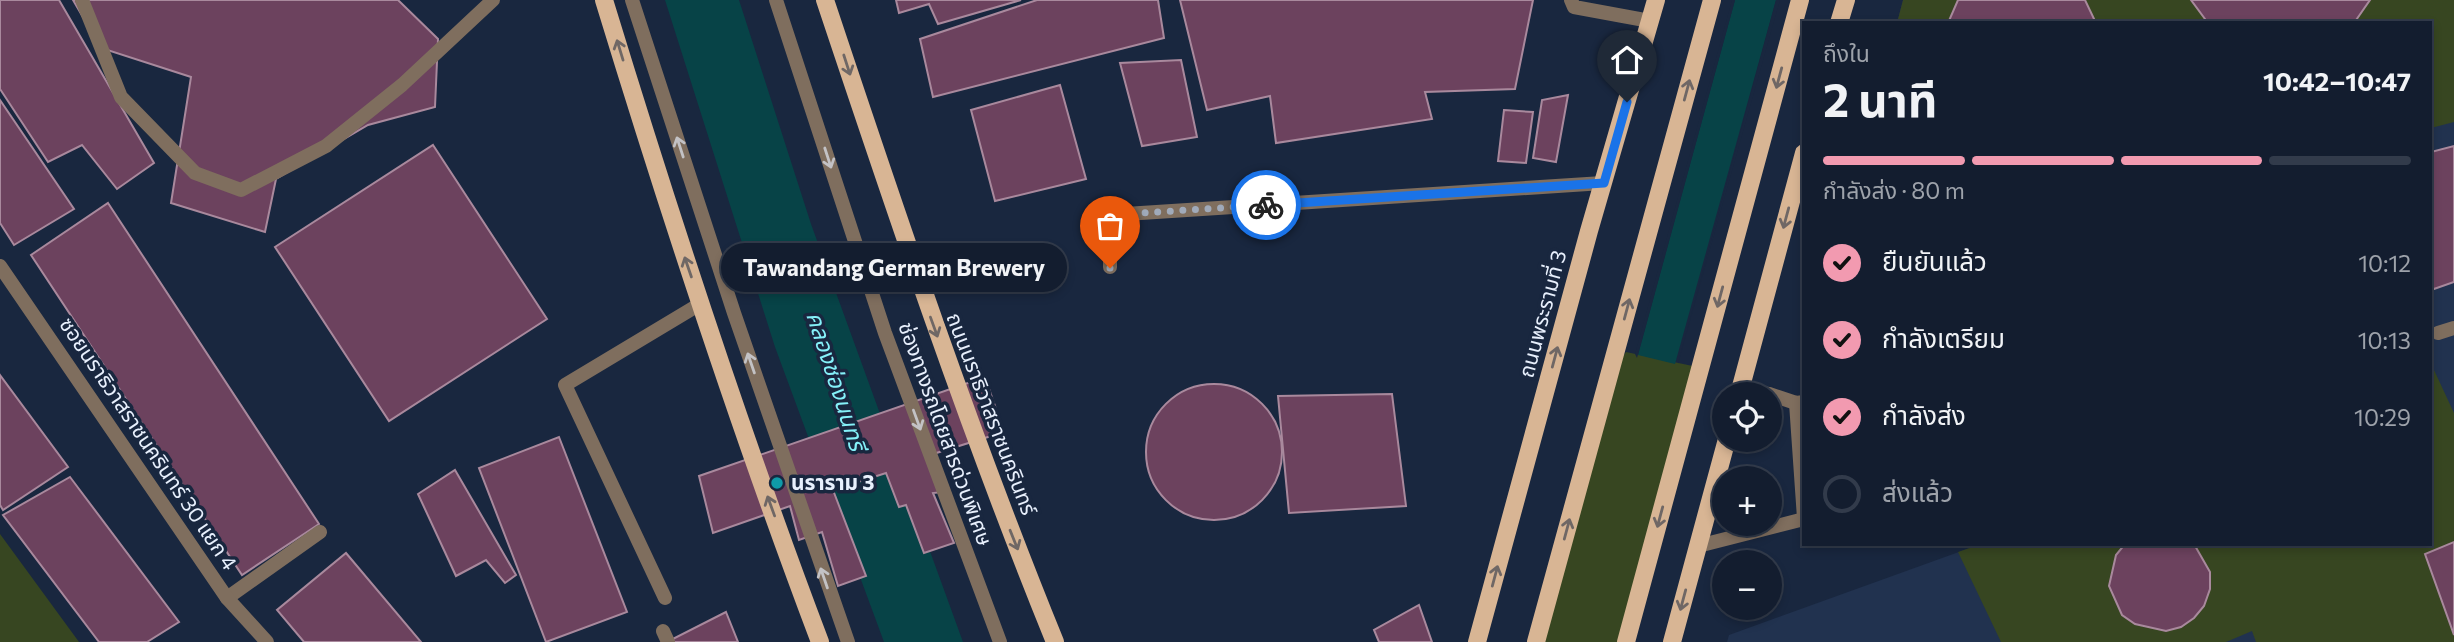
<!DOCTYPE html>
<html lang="th">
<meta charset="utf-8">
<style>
body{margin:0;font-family:Commissioner,"Noto Sans Thai",sans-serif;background:#1c2637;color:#f1f3f6;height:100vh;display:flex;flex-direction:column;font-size:26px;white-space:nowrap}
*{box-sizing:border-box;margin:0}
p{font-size:23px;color:#9da2aa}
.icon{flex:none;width:38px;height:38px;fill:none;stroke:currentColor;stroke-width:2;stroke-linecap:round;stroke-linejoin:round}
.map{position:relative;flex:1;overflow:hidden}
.side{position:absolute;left:1802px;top:21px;width:630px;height:525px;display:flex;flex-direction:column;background:#131d2f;border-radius:0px;box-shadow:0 4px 10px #0003,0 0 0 2px #323b4b}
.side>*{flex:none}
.tools{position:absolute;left:1712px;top:382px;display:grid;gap:14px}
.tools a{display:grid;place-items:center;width:70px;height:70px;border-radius:50%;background:#131d2f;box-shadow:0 4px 10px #0003,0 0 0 2px #323b4b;font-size:35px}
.pin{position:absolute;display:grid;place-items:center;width:60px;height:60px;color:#fff;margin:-72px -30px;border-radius:50% 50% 50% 0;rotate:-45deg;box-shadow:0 0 7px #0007}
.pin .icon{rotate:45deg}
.courier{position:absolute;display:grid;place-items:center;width:70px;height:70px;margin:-35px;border:5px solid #1a73e8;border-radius:50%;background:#fff;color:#222;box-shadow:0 2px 9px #0007}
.bubble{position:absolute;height:49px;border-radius:24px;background:#131d2f;box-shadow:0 4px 10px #0003,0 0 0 2px #323b4b;font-size:23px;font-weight:700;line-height:49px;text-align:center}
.summary em{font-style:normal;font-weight:700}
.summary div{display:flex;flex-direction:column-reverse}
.summary{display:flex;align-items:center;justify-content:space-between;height:119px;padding:0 21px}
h1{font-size:46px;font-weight:700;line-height:52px}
.bar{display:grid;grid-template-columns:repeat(4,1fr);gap:10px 7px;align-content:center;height:84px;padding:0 21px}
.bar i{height:9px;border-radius:5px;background:#323b4b}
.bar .selected{background:#f29ab0}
.bar p{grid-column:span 4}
ol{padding:0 21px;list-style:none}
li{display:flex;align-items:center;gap:21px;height:77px}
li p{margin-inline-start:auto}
li .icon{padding:7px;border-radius:50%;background:#f29ab0;color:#111;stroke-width:4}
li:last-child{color:#9da2aa}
li i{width:38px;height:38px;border:4px solid #323b4b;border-radius:50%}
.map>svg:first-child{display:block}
</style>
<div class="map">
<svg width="2454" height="642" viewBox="0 0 2454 642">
<rect width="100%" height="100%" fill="#19273f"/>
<!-- built -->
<polygon fill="#21324f" points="1903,0 2454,0 2454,642 1727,642 1729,635 1981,544 2431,544 2431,23 1897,23"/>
<!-- green -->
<g fill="#374621">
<polygon points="1903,0 2454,0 2454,122 2431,128 2431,23 1897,23"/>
<polygon points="1626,352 1707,369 1632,642 1539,642 1615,368"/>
<polygon points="2431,369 2434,370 2454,413 2454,642 2256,642 2252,631 2226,642 2001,642 1958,552 1981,544 2431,544"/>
<polygon points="0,534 79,642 0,642"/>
</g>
<!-- water -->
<g fill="#074347">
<polygon points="665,0 739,0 811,224 963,642 884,642 775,347"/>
<polygon points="1735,0 1776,0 1675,364 1638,355"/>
</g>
<!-- pier -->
<g fill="#19273f">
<polygon points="1732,0 1735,0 1637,358 1635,354"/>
<polygon points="1776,0 1780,0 1677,367"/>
</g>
<!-- building -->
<g fill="#6c425e" stroke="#a9899d" stroke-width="2">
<polygon points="0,0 59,0 154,163 117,189 82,145 48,162 0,89"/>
<polygon points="73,0 398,0 438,39 435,107 368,125 276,179 265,232 171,203 191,77 101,48"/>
<polygon points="896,0 1021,0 938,24 929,4 899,13"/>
<polygon points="1037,0 1158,0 1164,38 933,97 920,39"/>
<polygon points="1180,0 1533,0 1515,89 1425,92 1432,119 1276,143 1270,96 1207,110"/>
<polygon points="1958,0 2085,0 2096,23 1948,23"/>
<polygon points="2191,0 2370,0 2354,23 2208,23"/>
<polygon points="1181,60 1197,137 1142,146 1120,63"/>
<polygon points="1060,85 1086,179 995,201 971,110"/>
<polygon points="1568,95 1556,162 1533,158 1542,100"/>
<polygon points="0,100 74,209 14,245 0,223"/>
<polygon points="1504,110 1533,112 1526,163 1498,161"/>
<polygon points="433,145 547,319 389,421 275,247"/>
<polygon points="2454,146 2454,282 2431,290 2431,152"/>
<polygon points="108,203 319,524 242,575 31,255"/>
<polygon points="0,375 68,467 3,510 0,505"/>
<polygon points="985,377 1004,432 930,455 943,492 933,493 954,543 924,553 906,505 899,507 886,473 833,490 866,576 838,586 822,532 799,540 790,506 713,533 699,476"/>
<circle cx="1214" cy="452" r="68"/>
<polygon points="1392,394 1406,506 1289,513 1278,396"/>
<polygon points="559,437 627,612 546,642 479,468"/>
<polygon points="455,470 516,575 505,583 486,560 456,576 418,494"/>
<polygon points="70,477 179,622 147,642 99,642 3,515"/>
<polygon points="2454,542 2454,635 2425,554"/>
<polygon points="2125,544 2194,544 2210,572 2210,589 2204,606 2194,618 2181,627 2166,631 2135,624 2122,615 2109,586 2116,555"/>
<polygon points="346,553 421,642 304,642 277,610"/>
<polygon points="1419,605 1432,642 1379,642 1374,630"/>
<polygon points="726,612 738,642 667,642"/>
</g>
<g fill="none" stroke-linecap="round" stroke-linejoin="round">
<!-- lane -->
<g stroke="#7f6e5e" stroke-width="14">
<polyline points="82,0 121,97 195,173 241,190 326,146 402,85 493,0"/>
<polyline points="632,0 734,313 848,642"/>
<polyline points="776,0 885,333 1000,642"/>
<polyline points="1571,0 1574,7 1650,21"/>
<polyline points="1110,267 1110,215 1603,183"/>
<polyline points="2438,333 2454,328"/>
<polyline points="1741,386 1768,394"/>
<polyline points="1769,394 1796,403 1804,402"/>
<polyline points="1796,403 1804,518"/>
<polyline points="1698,546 1804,519"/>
<polyline points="227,598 320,532"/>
</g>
<!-- street -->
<g stroke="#7f6e5e" stroke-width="14">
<polyline points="0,266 227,598 267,642"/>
<polyline points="665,598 565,385 700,304"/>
<polyline points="663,631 668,642"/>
</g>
<!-- primary -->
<g stroke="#d8b594" stroke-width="18">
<path d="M604,0C670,216 740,431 820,642"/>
<path d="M825,0C897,216 969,431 1055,642"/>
<polyline points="1839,23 1846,0"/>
<polyline points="1739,394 1804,153"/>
<polyline points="1477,642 1589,231 1656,0"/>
<polyline points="1536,642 1712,0"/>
<polyline points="1626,642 1800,0"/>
<polyline points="1672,642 1727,439"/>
</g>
</g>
<!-- one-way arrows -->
<defs><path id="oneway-shaft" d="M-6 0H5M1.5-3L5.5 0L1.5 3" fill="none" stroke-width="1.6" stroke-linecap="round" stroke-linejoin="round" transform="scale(1.75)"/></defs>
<g stroke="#6f6765">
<use href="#oneway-shaft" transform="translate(620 50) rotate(-107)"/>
<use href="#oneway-shaft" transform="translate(847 65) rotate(72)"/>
<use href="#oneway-shaft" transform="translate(1779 78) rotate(105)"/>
<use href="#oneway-shaft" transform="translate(1687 90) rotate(-75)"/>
<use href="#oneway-shaft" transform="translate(1786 218) rotate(105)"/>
<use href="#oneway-shaft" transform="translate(688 267) rotate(-109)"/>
<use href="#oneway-shaft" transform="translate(1720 297) rotate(105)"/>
<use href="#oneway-shaft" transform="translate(1627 309) rotate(-75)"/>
<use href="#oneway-shaft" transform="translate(934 327) rotate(70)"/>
<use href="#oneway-shaft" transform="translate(1555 357) rotate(-75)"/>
<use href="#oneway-shaft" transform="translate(771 506) rotate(-110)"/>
<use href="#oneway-shaft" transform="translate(1660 517) rotate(105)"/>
<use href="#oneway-shaft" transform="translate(1567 529) rotate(-75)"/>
<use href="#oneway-shaft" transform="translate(1014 540) rotate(68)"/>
<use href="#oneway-shaft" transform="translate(1495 576) rotate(-75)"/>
<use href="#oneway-shaft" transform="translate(1683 600) rotate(105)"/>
</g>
<g stroke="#c3c2c5">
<use href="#oneway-shaft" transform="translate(680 147) rotate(-108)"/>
<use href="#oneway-shaft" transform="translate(828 158) rotate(72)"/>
<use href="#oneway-shaft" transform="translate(751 363) rotate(-109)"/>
<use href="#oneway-shaft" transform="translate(917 420) rotate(70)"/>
<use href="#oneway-shaft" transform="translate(824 578) rotate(-109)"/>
</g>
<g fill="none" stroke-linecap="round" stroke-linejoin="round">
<!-- done -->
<polyline stroke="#a0aaba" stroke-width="7" stroke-dasharray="0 12.6" points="1110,268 1110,215 1266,205"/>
<!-- route -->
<polyline stroke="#1a73e8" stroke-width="9" points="1266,205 1604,183 1627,102"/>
</g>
<!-- markers -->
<circle fill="#0f9aa8" stroke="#19273f" stroke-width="2.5" cx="777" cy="483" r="7"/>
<g text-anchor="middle" stroke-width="7" stroke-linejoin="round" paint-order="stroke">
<!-- street labels -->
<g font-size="21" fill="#e8f0fd" stroke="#19273f">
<text transform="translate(1543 314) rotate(-75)" y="7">ถนนพระรามที่ 3</text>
<text transform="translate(991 414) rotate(69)" y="7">ถนนนราธิวาสราชนครินทร์</text>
<text transform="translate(945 434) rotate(70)" y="7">ช่องทางรถโดยสารด่วนพิเศษ</text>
<text transform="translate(148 444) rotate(56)" y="7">ซอยนราธิวาสราชนครินทร์ 30 แยก 4</text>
</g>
<!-- poi labels -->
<g font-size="21" font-weight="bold" fill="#e8f0fd" stroke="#19273f" text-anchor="start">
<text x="791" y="490">นราราม 3</text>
</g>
<!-- water labels -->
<g font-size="23" font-style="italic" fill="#85f1f9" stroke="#19273f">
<text transform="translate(836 381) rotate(72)" y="8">คลองช่องนนทรี</text>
</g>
</g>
</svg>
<div class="tools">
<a><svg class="icon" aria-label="locate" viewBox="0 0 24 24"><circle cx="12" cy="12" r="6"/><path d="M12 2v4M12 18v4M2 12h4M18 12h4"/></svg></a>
<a>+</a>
<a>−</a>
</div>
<div class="pin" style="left:1110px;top:268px;background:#ea580c"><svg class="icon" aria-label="bag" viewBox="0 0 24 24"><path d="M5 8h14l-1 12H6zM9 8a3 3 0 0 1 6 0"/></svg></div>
<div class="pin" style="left:1627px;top:102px;background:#1f2937"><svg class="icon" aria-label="home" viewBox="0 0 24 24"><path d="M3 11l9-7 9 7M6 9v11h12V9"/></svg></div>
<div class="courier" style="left:1266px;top:205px"><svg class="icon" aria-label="bike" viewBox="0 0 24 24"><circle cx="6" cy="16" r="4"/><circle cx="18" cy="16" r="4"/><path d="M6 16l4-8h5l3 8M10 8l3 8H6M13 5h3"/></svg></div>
<div class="bubble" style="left:721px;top:243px;width:346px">Tawandang German Brewery</div>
<section class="side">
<div class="summary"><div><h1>2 นาที</h1><p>ถึงใน</p></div><em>10:42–10:47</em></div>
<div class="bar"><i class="selected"></i><i class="selected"></i><i class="selected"></i><i></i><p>กำลังส่ง · 80 m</p></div>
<ol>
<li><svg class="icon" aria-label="check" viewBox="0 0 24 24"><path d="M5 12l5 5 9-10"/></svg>ยืนยันแล้ว<p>10:12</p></li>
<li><svg class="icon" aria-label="check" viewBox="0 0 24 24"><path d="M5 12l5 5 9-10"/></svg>กำลังเตรียม<p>10:13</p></li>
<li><svg class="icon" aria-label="check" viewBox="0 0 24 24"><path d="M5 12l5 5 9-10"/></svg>กำลังส่ง<p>10:29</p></li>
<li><i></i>ส่งแล้ว</li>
</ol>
</section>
</div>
